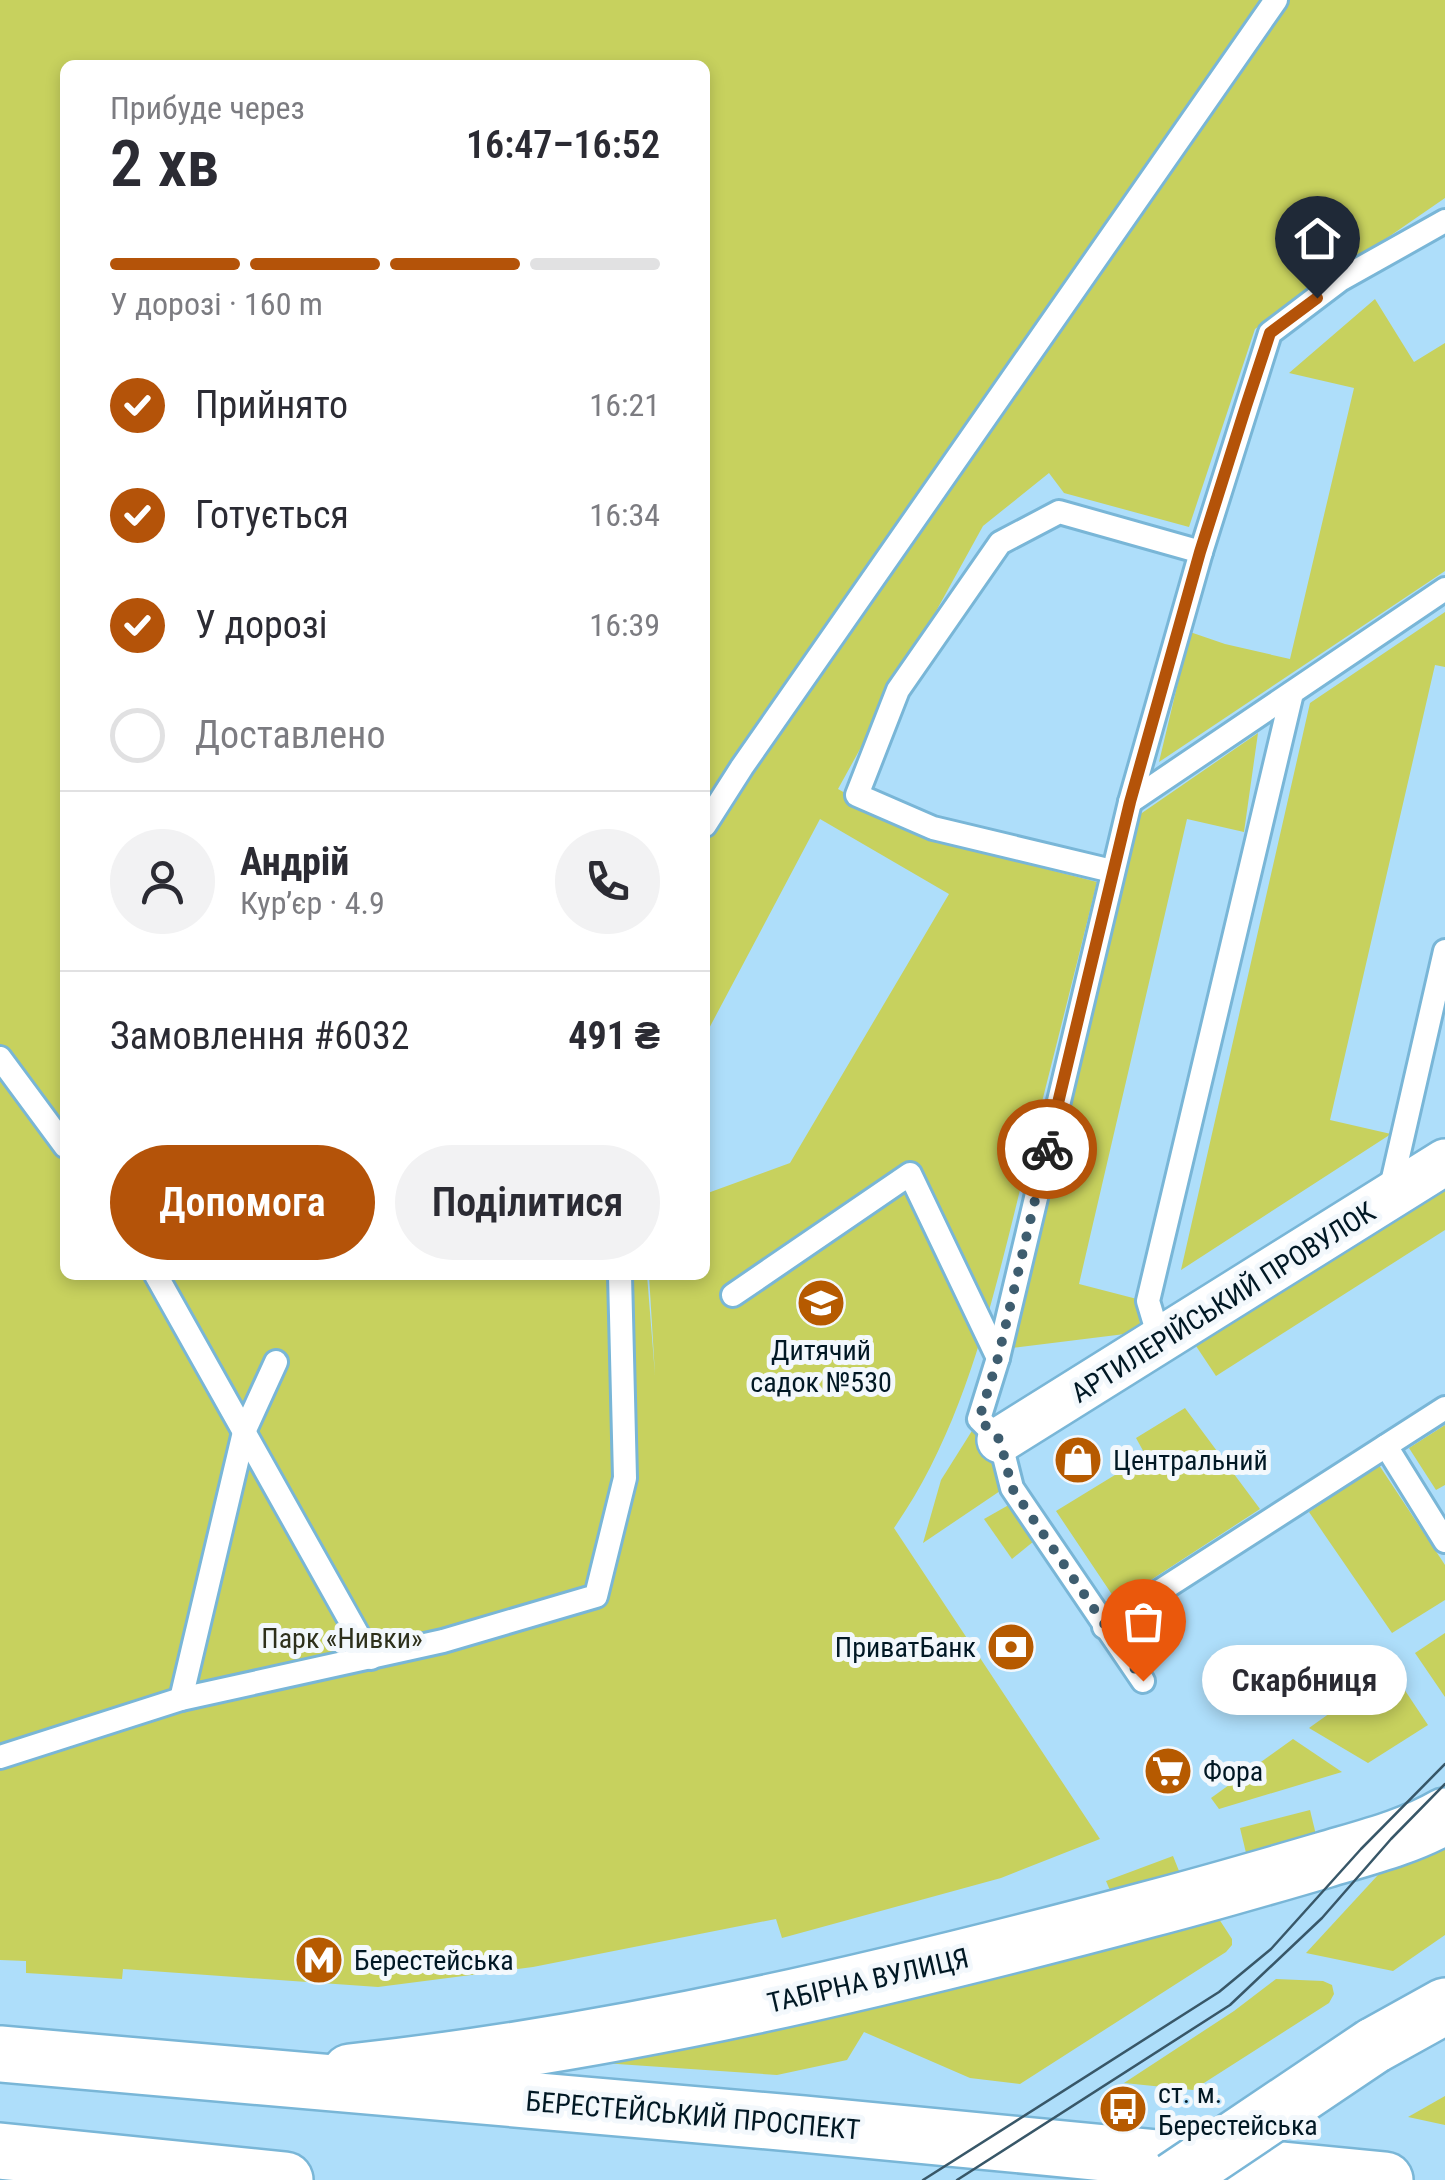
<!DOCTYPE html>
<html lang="uk">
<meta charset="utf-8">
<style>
body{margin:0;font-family:"Roboto Condensed",sans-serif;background:#f2f2f3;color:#2b2b33;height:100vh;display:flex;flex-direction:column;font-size:38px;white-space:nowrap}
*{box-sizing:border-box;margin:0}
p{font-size:32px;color:#7c7c81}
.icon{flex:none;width:55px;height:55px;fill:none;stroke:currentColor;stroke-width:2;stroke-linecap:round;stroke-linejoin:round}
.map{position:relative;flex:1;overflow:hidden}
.panel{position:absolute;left:60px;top:60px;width:650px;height:1220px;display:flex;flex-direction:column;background:#fff;border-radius:15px;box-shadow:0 5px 15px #0003}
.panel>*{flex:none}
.pin{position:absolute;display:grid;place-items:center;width:85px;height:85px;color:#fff;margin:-102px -42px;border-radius:50% 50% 50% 0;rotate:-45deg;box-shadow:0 0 10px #0007}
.pin .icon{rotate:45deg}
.courier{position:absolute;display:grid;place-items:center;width:100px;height:100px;margin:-50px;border:8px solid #b45309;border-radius:50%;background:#fff;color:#222;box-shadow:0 2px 12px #0007}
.bubble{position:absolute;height:70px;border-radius:35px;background:#fff;box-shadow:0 5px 15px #0003;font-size:32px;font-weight:600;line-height:70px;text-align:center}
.overview em{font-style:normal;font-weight:600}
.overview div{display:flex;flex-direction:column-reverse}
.overview{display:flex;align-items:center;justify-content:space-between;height:170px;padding:0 50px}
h1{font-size:65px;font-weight:600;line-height:75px}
.bar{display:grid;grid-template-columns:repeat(4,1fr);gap:15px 10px;align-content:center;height:120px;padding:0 50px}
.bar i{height:12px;border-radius:8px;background:#e1e1e2}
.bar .active{background:#b45309}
.bar p{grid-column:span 4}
.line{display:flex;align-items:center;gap:25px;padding:0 50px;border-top:2px solid #e1e1e2}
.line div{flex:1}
.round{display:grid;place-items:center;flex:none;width:105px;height:105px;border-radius:52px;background:#f2f2f3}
ol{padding:0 50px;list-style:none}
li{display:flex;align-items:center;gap:30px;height:110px}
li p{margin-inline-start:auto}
li .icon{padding:10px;border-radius:50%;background:#b45309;color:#fff;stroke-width:4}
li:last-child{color:#7c7c81}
li i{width:55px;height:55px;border:5px solid #e1e1e2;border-radius:50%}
.cta{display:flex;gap:20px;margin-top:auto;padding:20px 50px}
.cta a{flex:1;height:115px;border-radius:60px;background:#b45309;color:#fff;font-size:40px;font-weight:600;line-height:115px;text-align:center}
.cta a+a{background:#f2f2f3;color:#2b2b33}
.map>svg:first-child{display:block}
</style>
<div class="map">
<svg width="1445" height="2180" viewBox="0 0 1445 2180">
<rect width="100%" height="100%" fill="#aedefa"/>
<!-- green -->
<g fill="#c7d15e" fill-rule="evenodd">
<path d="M0,0H1445V198L1255,329L1189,527L1064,493L1049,473L983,526L838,789L925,838L1097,882C1072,984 1046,1085 1021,1186C992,1303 964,1428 894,1528L1100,1839L1001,1878L782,1938L776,1919L533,1967L378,1987L123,1969L122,1979L26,1973V1961L0,1960ZM65,65H705V1036L820,819L949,894L790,1163L705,1194V1275H649L655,1375L647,1275H65Z"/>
<polygon points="1375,299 1414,362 1445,343 1445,571 1159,762 1190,632 1225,644 1290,659 1354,388 1289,373"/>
<polygon points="1445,612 1445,667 1435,665 1330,1120 1391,1134 1181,1270 1310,703"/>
<polygon points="1258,733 1244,832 1187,819 1079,1284 1137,1299 1141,1332 1011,1348 1139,815"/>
<polygon points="1445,1178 1445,1230 1216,1376 1192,1340"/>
<polygon points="1185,1408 1260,1509 1117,1602 1056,1511 1146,1456 1136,1438"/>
<polygon points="1445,1425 1445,1485 1436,1490 1409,1448"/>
<polygon points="975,1426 1003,1489 923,1543 941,1480"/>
<polygon points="1379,1465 1445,1565 1445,1600 1392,1633 1309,1512"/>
<polygon points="1014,1502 1039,1537 1012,1559 984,1519"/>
<polygon points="1445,1633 1445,1697 1415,1653"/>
<polygon points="1382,1676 1404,1689 1428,1725 1368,1763 1309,1728"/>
<polygon points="1293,1739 1342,1772 1219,1809 1211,1798"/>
<polygon points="1310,1810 1317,1839 1247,1857 1240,1828"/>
<polygon points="1445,1843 1445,1935 1393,1971 1306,1953 1378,1875"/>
<polygon points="1173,1856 1181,1876 1112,1895 1106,1881"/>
<polygon points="1219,1919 1232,1939 1232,1945 1226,1952 1020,2084 970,2078 864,2032 847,2060 777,2075 588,2062 1075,1956"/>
<polygon points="1276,1979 1323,1981 1332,1985 1334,1994 1329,2003 1193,2090 1124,2083 1234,2011"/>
<polygon points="1445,2096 1445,2125 1408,2117"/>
</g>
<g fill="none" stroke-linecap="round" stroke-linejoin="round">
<!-- service casing -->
<g stroke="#79b6d7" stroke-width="28">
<g id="service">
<polyline points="1130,802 1445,589"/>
<polyline points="705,825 742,767 1276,0"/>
<polyline points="1112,871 933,828 857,795 898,690 1000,543 1059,512 1201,552"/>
<polyline points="0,1058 65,1146"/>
<polyline points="1389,1196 1445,951"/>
<polyline points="156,1275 371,1658"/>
<polyline points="733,1295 910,1174 998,1358"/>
<polyline points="1160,1341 1148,1301 1292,693"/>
<polyline points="1386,1446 1445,1541"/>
<polyline points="1104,1627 1445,1408"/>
<polyline points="1143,1681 1012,1488 1000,1440 979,1419 998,1358 1130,802 1201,552 1270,333 1340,280 1445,221"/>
<polyline points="181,1699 244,1432 276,1362"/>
<polyline points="0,1757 181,1699 443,1641 596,1596 625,1478 620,1275"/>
</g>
</g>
<!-- minor casing -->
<g stroke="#79b6d7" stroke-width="50">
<polyline id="minor" points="1000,1440 1445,1162"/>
</g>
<!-- secondary casing -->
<g stroke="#79b6d7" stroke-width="60">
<g id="secondary">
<polyline points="1373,2046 1445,2006"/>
<path d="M350,2072C621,2043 887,1979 1150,1909C1208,1894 1266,1877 1324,1860C1364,1848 1409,1837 1445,1816"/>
</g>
</g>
<!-- primary casing -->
<g stroke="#79b6d7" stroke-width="60">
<g id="primary">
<polyline points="0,2054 803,2124 1385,2180"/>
<polyline points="0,2151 285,2180"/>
</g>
</g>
<!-- service -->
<use href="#service" stroke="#fff" stroke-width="22"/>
<!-- minor -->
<use href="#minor" stroke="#fff" stroke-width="45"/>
<!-- secondary -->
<use href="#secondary" stroke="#fff" stroke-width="55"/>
<!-- primary -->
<use href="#primary" stroke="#fff" stroke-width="55"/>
<!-- tram -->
<g stroke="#385768" stroke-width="2.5">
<polyline points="923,2180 1219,1992 1271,1949 1361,1849 1445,1764"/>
<polyline points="957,2180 1230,2005 1322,1918 1391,1839 1445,1784"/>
</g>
<!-- secondary-bridge casing -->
<g stroke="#79b6d7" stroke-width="60" stroke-linecap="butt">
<polyline id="secondary-bridge" points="1174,2180 1373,2046"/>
</g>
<!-- secondary-bridge -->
<use href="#secondary-bridge" stroke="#fff" stroke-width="55"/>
</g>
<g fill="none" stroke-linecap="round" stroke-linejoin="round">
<!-- done -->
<polyline stroke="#3e5d6f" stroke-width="10" stroke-dasharray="0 18" points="1047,1149 998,1358 979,1419 1000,1440 1012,1488 1143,1681"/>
<!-- route -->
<polyline stroke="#b45309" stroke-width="12" points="1047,1149 1130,802 1200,552 1246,406 1270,333 1317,298"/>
</g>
<!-- icons -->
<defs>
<g id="school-disc" transform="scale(2.5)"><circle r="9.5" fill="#b65a00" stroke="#f3f8fc"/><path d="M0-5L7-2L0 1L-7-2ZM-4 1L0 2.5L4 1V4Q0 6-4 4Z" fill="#fff"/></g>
<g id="shop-disc" transform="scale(2.5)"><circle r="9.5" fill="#b65a00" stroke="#f3f8fc"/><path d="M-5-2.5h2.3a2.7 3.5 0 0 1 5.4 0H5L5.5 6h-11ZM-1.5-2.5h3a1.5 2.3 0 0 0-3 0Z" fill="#fff"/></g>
<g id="bank-disc" transform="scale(2.5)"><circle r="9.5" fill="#b65a00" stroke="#f3f8fc"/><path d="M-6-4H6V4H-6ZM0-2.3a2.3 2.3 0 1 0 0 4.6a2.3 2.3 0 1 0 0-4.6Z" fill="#fff"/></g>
<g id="supermarket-disc" transform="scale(2.5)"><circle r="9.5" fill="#b65a00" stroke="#f3f8fc"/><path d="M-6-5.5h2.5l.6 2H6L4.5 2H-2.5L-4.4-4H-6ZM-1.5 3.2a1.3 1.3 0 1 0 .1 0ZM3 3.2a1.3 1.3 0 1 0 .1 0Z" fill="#fff"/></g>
<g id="metro-disc" transform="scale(2.5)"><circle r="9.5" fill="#b65a00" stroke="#f3f8fc"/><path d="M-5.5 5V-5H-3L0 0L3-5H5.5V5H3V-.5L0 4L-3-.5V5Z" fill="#fff"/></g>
<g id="bus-disc" transform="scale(2.5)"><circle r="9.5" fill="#b65a00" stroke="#f3f8fc"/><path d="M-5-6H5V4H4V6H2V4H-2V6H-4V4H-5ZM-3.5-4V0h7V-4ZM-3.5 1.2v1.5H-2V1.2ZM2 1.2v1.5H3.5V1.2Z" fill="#fff"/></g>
</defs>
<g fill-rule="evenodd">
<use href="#school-disc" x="821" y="1303"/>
<use href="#shop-disc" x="1078" y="1460"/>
<use href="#bank-disc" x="1011" y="1647"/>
<use href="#supermarket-disc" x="1168" y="1771"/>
<use href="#metro-disc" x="319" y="1960"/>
<use href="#bus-disc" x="1123" y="2109"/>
</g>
<g text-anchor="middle" stroke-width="10" stroke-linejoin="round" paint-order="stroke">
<!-- street labels -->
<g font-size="28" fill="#011824" stroke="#f3f8fc">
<text transform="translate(1223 1302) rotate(-32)" y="10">АРТИЛЕРІЙСЬКИЙ ПРОВУЛОК</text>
<text transform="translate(868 1980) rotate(-13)" y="10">ТАБІРНА ВУЛИЦЯ</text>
<text transform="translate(693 2115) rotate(5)" y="10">БЕРЕСТЕЙСЬКИЙ ПРОСПЕКТ</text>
</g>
<!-- poi labels -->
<g font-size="28" fill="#011824" stroke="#f3f8fc" text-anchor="start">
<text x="821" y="1360" text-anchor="middle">Дитячий<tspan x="821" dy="32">садок №530</tspan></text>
<text x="1113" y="1470">Центральний</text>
<text x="976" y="1657" text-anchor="end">ПриватБанк</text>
<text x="1203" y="1781">Фора</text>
<text x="354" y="1970">Берестейська</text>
<text x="1158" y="2103">ст. м.<tspan x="1158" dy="32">Берестейська</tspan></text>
</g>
<!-- park labels -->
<g font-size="28" fill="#2e301b" stroke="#f3f8fc">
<text x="342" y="1648">Парк «Нивки»</text>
</g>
</g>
</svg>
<div class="pin" style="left:1143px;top:1681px;background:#ea580c"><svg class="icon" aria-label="bag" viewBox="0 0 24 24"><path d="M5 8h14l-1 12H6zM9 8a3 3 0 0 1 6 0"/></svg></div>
<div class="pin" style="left:1317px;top:298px;background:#1f2937"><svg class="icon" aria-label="home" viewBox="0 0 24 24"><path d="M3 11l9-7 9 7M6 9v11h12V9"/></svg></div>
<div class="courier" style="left:1047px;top:1149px"><svg class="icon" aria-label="bike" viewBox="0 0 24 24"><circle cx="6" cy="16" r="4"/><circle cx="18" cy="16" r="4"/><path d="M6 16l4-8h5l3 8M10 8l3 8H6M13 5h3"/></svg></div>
<div class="bubble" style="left:1202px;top:1645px;width:205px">Скарбниця</div>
<section class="panel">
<div class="overview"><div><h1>2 хв</h1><p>Прибуде через</p></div><em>16:47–16:52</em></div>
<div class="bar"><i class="active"></i><i class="active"></i><i class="active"></i><i></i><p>У дорозі · 160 m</p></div>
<ol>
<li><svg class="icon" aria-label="check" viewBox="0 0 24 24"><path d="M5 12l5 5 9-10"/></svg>Прийнято<p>16:21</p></li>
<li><svg class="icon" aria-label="check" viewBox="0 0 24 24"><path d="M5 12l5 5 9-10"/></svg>Готується<p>16:34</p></li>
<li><svg class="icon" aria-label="check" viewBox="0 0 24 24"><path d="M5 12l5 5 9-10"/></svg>У дорозі<p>16:39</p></li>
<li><i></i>Доставлено</li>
</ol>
<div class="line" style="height:180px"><a class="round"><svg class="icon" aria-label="person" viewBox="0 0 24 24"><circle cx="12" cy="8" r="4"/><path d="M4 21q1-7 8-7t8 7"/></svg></a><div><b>Андрій</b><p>Кур’єр · 4.9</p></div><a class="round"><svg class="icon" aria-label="phone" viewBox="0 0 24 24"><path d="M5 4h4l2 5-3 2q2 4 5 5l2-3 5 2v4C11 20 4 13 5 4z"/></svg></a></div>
<div class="line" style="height:130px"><div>Замовлення #6032</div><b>491 ₴</b></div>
<div class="cta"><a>Допомога</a><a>Поділитися</a></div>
</section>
</div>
